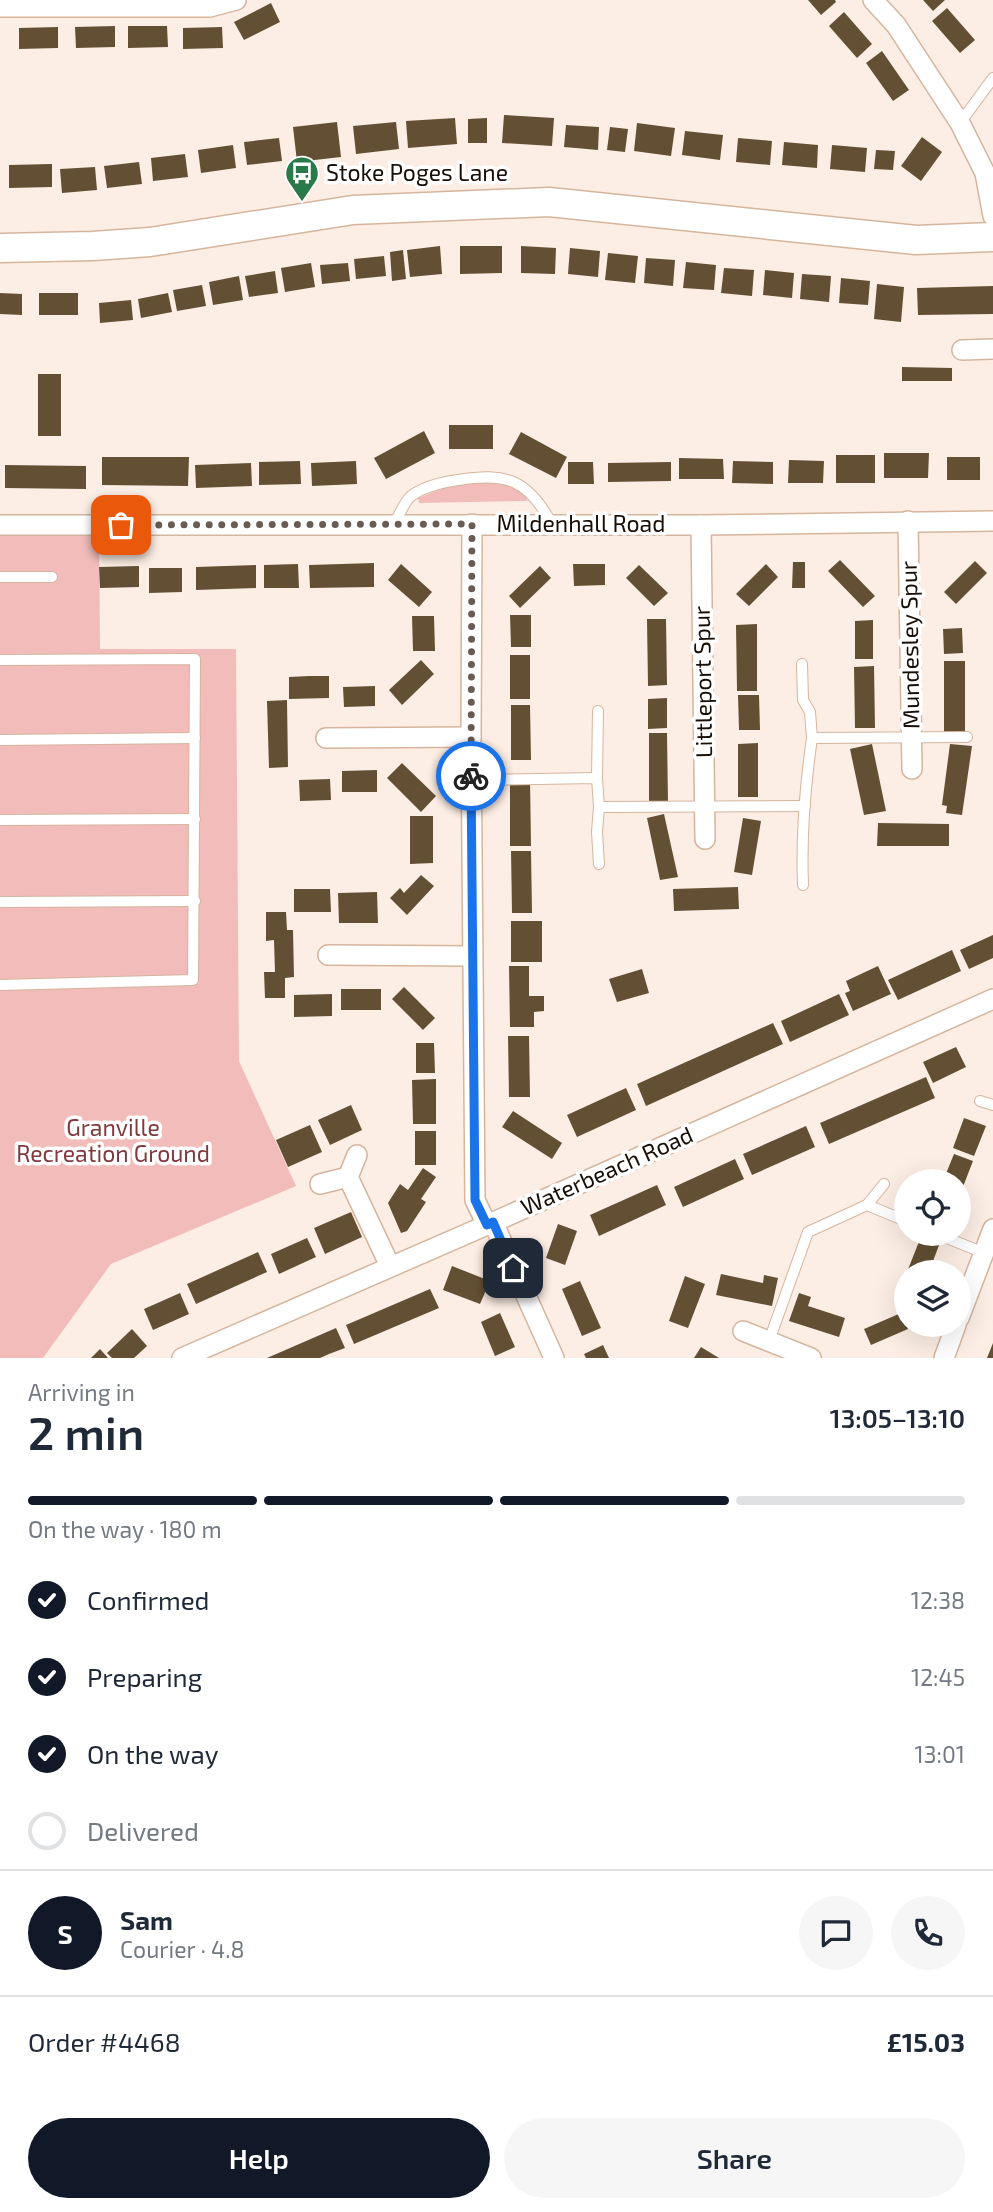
<!DOCTYPE html>
<meta charset="utf-8">
<style>
body{margin:0;font-family:"Exo 2",sans-serif;background:#f6f6f7;color:#1f2937;height:100vh;display:flex;flex-direction:column;font-size:26px;white-space:nowrap}
*{box-sizing:border-box;margin:0}
p{font-size:23px;color:#747a83}
.icon{flex:none;width:38px;height:38px;fill:none;stroke:currentColor;stroke-width:2;stroke-linecap:round;stroke-linejoin:round}
.map{position:relative;height:1358px;overflow:hidden}
.panel{display:flex;flex-direction:column;background:#fff;flex:1}
.panel>*{flex:none}
.controls{position:absolute;left:894px;top:1169px;display:grid;gap:14px}
.controls a{display:grid;place-items:center;width:77px;height:77px;border-radius:50%;background:#fff;box-shadow:0 7px 28px #0002;font-size:35px}
.pin{position:absolute;display:grid;place-items:center;width:60px;height:60px;color:#fff;margin:-30px;border-radius:14px;box-shadow:0 4px 10px #0006}
.courier{position:absolute;display:grid;place-items:center;width:70px;height:70px;margin:-35px;border:5px solid #1a73e8;border-radius:50%;background:#fff;color:#222;box-shadow:0 2px 9px #0007}
.overview em{font-style:normal;font-weight:600}
.overview div{display:flex;flex-direction:column-reverse}
.overview{display:flex;align-items:center;justify-content:space-between;height:119px;padding:0 28px}
h1{font-size:46px;font-weight:600;line-height:52px}
.bar{display:grid;grid-template-columns:repeat(4,1fr);gap:10px 7px;align-content:center;height:84px;padding:0 28px}
.bar i{height:9px;border-radius:5px;background:#e0e1e3}
.bar .selected{background:#111827}
.bar p{grid-column:span 4}
.line{display:flex;align-items:center;gap:18px;padding:0 28px;border-top:2px solid #e0e1e3}
.line div{flex:1}
.round{display:grid;place-items:center;flex:none;width:74px;height:74px;border-radius:37px;background:#f6f6f7}
ol{padding:0 28px;list-style:none}
li{display:flex;align-items:center;gap:21px;height:77px}
li p{margin-inline-start:auto}
li .icon{padding:7px;border-radius:50%;background:#111827;color:#fff;stroke-width:4}
li:last-child{color:#747a83}
li i{width:38px;height:38px;border:4px solid #e0e1e3;border-radius:50%}
.button{display:flex;gap:14px;margin-top:auto;padding:14px 28px}
.button a{flex:1;height:80px;border-radius:42px;background:#111827;color:#fff;font-size:28px;font-weight:600;line-height:80px;text-align:center}
.button a+a{background:#f6f6f7;color:#1f2937}
.map>svg:first-child{display:block}
</style>
<div class="map">
<svg width="993" height="1358" viewBox="0 0 993 1358">
<rect width="100%" height="100%" fill="#fceee4"/>
<!-- green -->
<g fill="#f2bcbb">
<polygon points="479,480 499,481 525,493 527,501 419,503 418,498 453,484"/>
<polygon points="99,535 100,649 236,649 239,1061 296,1186 111,1264 43,1358 0,1358 0,536"/>
</g>
<!-- building -->
<g fill="#635034">
<polygon points="808,0 835,0 836,2 821,15"/>
<polygon points="923,0 945,0 933,11"/>
<polygon points="271,3 280,22 244,40 234,22"/>
<polygon points="947,8 975,40 960,53 932,21"/>
<polygon points="844,12 872,44 857,58 829,26"/>
<polygon points="115,26 115,47 76,48 75,27"/>
<polygon points="128,26 167,26 168,47 128,48"/>
<polygon points="58,27 58,48 19,49 19,28"/>
<polygon points="222,27 223,48 183,49 183,28"/>
<polygon points="882,51 909,90 893,101 866,63"/>
<polygon points="504,115 554,118 552,146 502,143"/>
<polygon points="455,118 457,144 408,148 406,121"/>
<polygon points="487,118 487,143 468,143 468,119"/>
<polygon points="337,122 341,157 297,162 293,127"/>
<polygon points="396,122 399,149 356,154 353,126"/>
<polygon points="637,123 675,128 671,156 634,151"/>
<polygon points="566,125 599,127 598,150 564,147"/>
<polygon points="610,127 628,129 625,152 607,150"/>
<polygon points="685,131 723,135 720,160 682,155"/>
<polygon points="922,137 942,152 921,181 901,166"/>
<polygon points="279,138 282,161 247,165 244,142"/>
<polygon points="738,138 772,141 770,165 736,162"/>
<polygon points="784,142 818,145 817,168 782,165"/>
<polygon points="233,145 236,168 201,173 198,150"/>
<polygon points="832,145 867,148 865,172 830,169"/>
<polygon points="876,150 895,151 893,170 874,169"/>
<polygon points="185,154 188,177 153,181 151,158"/>
<polygon points="139,162 142,184 107,188 104,166"/>
<polygon points="52,164 52,187 9,188 9,165"/>
<polygon points="95,167 97,190 62,193 60,169"/>
<polygon points="440,246 442,274 410,277 407,250"/>
<polygon points="460,246 502,246 502,273 460,274"/>
<polygon points="521,246 556,248 555,274 521,273"/>
<polygon points="570,248 600,251 598,277 568,274"/>
<polygon points="403,250 406,279 392,281 390,252"/>
<polygon points="608,253 638,256 635,283 605,280"/>
<polygon points="384,256 386,276 356,279 354,259"/>
<polygon points="646,258 675,260 673,286 644,283"/>
<polygon points="686,262 716,265 714,290 683,288"/>
<polygon points="311,263 315,287 285,292 281,268"/>
<polygon points="348,263 350,281 322,284 320,265"/>
<polygon points="724,268 754,270 752,296 721,293"/>
<polygon points="765,270 794,273 792,298 763,295"/>
<polygon points="275,271 278,293 249,297 245,276"/>
<polygon points="802,274 831,276 829,302 800,299"/>
<polygon points="239,276 243,300 213,305 209,282"/>
<polygon points="841,278 870,281 868,305 839,303"/>
<polygon points="877,284 904,287 901,322 874,319"/>
<polygon points="202,285 206,306 177,311 173,290"/>
<polygon points="993,286 993,314 918,315 917,288"/>
<polygon points="0,293 22,294 22,315 0,314"/>
<rect x="39" y="293" width="39" height="22"/>
<polygon points="168,293 172,312 141,318 138,299"/>
<polygon points="131,300 133,320 100,323 99,303"/>
<polygon points="902,367 952,368 952,381 902,381"/>
<rect x="38" y="374" width="23" height="62"/>
<rect x="449" y="425" width="44" height="24"/>
<polygon points="424,431 435,453 386,479 374,458"/>
<polygon points="521,432 567,457 556,478 509,454"/>
<polygon points="884,453 929,453 928,478 884,478"/>
<rect x="836" y="455" width="39" height="28"/>
<polygon points="102,457 189,457 188,486 102,485"/>
<rect x="947" y="457" width="33" height="23"/>
<polygon points="679,458 723,459 724,479 679,479"/>
<polygon points="789,460 824,461 823,483 788,483"/>
<polygon points="300,461 301,484 259,485 259,462"/>
<polygon points="356,461 357,484 312,486 311,463"/>
<polygon points="733,461 773,462 773,484 732,483"/>
<polygon points="568,462 593,462 594,484 568,484"/>
<polygon points="671,462 671,481 608,482 608,463"/>
<polygon points="251,463 252,486 196,488 195,465"/>
<polygon points="5,465 86,466 86,489 5,488"/>
<polygon points="840,560 875,596 863,607 828,571"/>
<polygon points="975,561 987,573 956,604 944,592"/>
<polygon points="793,562 805,562 805,588 792,588"/>
<polygon points="374,563 374,587 310,588 309,565"/>
<polygon points="298,564 299,588 264,588 264,565"/>
<polygon points="401,564 432,592 419,607 388,580"/>
<polygon points="573,564 605,564 605,585 574,586"/>
<polygon points="766,564 778,577 749,606 736,594"/>
<polygon points="256,565 256,588 196,590 196,567"/>
<polygon points="639,565 668,593 654,606 626,578"/>
<polygon points="139,566 139,587 100,588 99,567"/>
<polygon points="540,566 551,578 520,608 509,596"/>
<polygon points="149,568 182,568 182,592 149,593"/>
<polygon points="510,615 531,615 531,647 511,647"/>
<polygon points="412,616 434,616 435,651 413,651"/>
<polygon points="647,619 666,619 667,685 648,686"/>
<polygon points="873,620 873,659 855,659 855,621"/>
<polygon points="757,624 757,691 737,691 736,625"/>
<polygon points="962,628 963,653 944,654 943,629"/>
<rect x="510" y="655" width="20" height="44"/>
<polygon points="421,660 434,674 402,705 389,690"/>
<rect x="944" y="661" width="21" height="71"/>
<polygon points="874,666 875,728 855,728 854,667"/>
<polygon points="309,676 329,676 329,698 289,699 289,677"/>
<polygon points="375,686 375,706 344,707 343,687"/>
<polygon points="738,695 759,695 760,730 739,730"/>
<polygon points="667,698 667,728 648,729 648,699"/>
<polygon points="287,700 288,767 269,768 267,701"/>
<polygon points="511,705 530,705 531,760 511,760"/>
<polygon points="649,733 667,733 668,802 649,803"/>
<polygon points="758,743 758,797 738,797 738,744"/>
<polygon points="872,744 886,811 864,815 850,749"/>
<polygon points="950,744 972,746 962,815 946,813 947,806 942,805"/>
<polygon points="402,763 436,796 421,812 387,778"/>
<polygon points="377,770 377,792 342,792 342,771"/>
<polygon points="330,779 331,800 300,801 299,780"/>
<polygon points="510,779 530,779 531,846 510,846"/>
<polygon points="664,814 678,877 660,880 647,818"/>
<polygon points="410,816 433,816 433,863 410,864"/>
<polygon points="743,818 761,821 752,875 734,872"/>
<polygon points="878,823 949,824 949,846 877,846"/>
<polygon points="511,851 531,851 532,913 512,913"/>
<polygon points="421,875 434,886 407,915 390,898 400,888 404,893"/>
<polygon points="738,887 739,909 674,911 673,889"/>
<polygon points="294,889 330,889 331,912 294,912"/>
<polygon points="377,892 378,923 339,923 338,893"/>
<polygon points="266,912 286,912 287,930 293,930 294,977 285,978 285,998 265,998 264,972 275,972 274,940 266,941"/>
<rect x="511" y="921" width="31" height="41"/>
<polygon points="993,935 993,958 969,969 960,950"/>
<polygon points="952,950 961,971 898,1000 888,980"/>
<polygon points="509,966 529,966 529,996 544,996 544,1011 534,1012 534,1027 510,1027"/>
<polygon points="878,966 891,994 853,1011 845,993 850,991 846,981"/>
<polygon points="642,969 649,993 617,1002 609,979"/>
<polygon points="404,987 435,1018 423,1030 392,999"/>
<rect x="341" y="989" width="40" height="21"/>
<polygon points="332,994 332,1016 294,1017 294,995"/>
<polygon points="839,994 849,1015 790,1042 781,1021"/>
<polygon points="773,1023 783,1044 646,1106 637,1084"/>
<polygon points="508,1036 529,1036 530,1097 509,1097"/>
<polygon points="416,1043 434,1043 435,1073 416,1073"/>
<polygon points="956,1047 966,1067 933,1083 923,1062"/>
<polygon points="926,1077 935,1098 829,1144 820,1123"/>
<polygon points="436,1079 436,1124 413,1124 412,1080"/>
<polygon points="626,1088 636,1110 577,1137 567,1115"/>
<polygon points="351,1105 362,1130 330,1145 318,1120"/>
<polygon points="513,1111 562,1143 552,1159 502,1127"/>
<polygon points="964,1118 986,1126 974,1156 953,1148"/>
<polygon points="310,1125 322,1152 288,1167 276,1140"/>
<polygon points="806,1126 815,1147 752,1175 743,1154"/>
<rect x="415" y="1131" width="21" height="34"/>
<polygon points="954,1154 973,1161 959,1197 959,1181 943,1181"/>
<polygon points="735,1159 744,1179 683,1207 674,1187"/>
<polygon points="423,1168 436,1177 421,1199 426,1202 407,1231 401,1233 388,1203 400,1184 408,1190"/>
<polygon points="657,1185 666,1205 599,1236 590,1215"/>
<polygon points="351,1212 362,1237 325,1254 314,1228"/>
<polygon points="558,1224 577,1231 565,1265 546,1258"/>
<polygon points="922,1234 933,1234 942,1237 929,1272 907,1272"/>
<polygon points="307,1238 316,1257 279,1274 271,1254"/>
<polygon points="258,1252 267,1272 196,1304 187,1284"/>
<polygon points="452,1266 490,1281 480,1304 443,1290"/>
<polygon points="721,1274 763,1283 764,1275 778,1278 772,1306 716,1295"/>
<polygon points="685,1276 705,1284 688,1328 669,1321"/>
<polygon points="580,1281 601,1328 582,1336 562,1289"/>
<polygon points="430,1289 439,1308 354,1344 346,1325"/>
<polygon points="180,1293 189,1314 153,1330 144,1309"/>
<polygon points="799,1293 811,1297 808,1306 845,1318 839,1337 789,1321"/>
<polygon points="500,1313 515,1347 495,1356 481,1322"/>
<polygon points="901,1313 908,1329 871,1345 864,1329"/>
<polygon points="336,1328 345,1348 329,1354 320,1358 267,1358"/>
<polygon points="132,1329 147,1346 134,1358 112,1358 107,1353"/>
<polygon points="993,1343 993,1358 987,1358"/>
<polygon points="603,1345 609,1358 586,1358 584,1354"/>
<polygon points="701,1347 719,1358 694,1358"/>
<polygon points="100,1349 108,1358 91,1358"/>
</g>
<g fill="none" stroke-linecap="round" stroke-linejoin="round">
<!-- lane casing -->
<g stroke="#d5b59e" stroke-width="12">
<g id="lane">
<polyline points="960,123 993,78"/>
<path d="M394,524C399,516 404,502 411,496C423,487 444,482 458,480C507,472 528,480 552,524"/>
<polyline points="0,577 52,577"/>
<polyline points="0,660 195,659 193,980 0,985"/>
<polyline points="802,664 803,700 810,712 812,738"/>
<polyline points="0,740 195,738"/>
<polyline points="597,778 598,711"/>
<polyline points="471,780 597,778 599,807 805,806"/>
<polyline points="599,807 597,832 599,864"/>
<polyline points="0,820 195,819"/>
<path d="M803,885C801,836 805,787 812,738L967,737"/>
<polyline points="0,902 195,901"/>
<polyline points="980,1101 993,1105"/>
<polyline points="867,1205 884,1184"/>
<polyline points="937,1234 984,1253"/>
<polyline points="769,1341 808,1232 867,1205 906,1221"/>
</g>
</g>
<!-- street casing -->
<g stroke="#d5b59e" stroke-width="22">
<g id="street">
<polyline points="873,0 896,25 960,123 985,173 993,216"/>
<polyline points="0,7 210,7 236,0"/>
<polyline points="962,350 993,349"/>
<polyline points="908,521 912,769"/>
<polyline points="472,524 471,737 475,1200 487,1225"/>
<polyline points="0,525 701,525 993,521"/>
<polyline points="701,525 705,839"/>
<polyline points="326,738 471,737"/>
<polyline points="328,955 472,956"/>
<polyline points="348,1177 390,1266"/>
<polyline points="320,1184 348,1177 357,1155"/>
<polyline points="493,1222 554,1358"/>
<polyline points="959,1318 993,1229"/>
<polyline points="743,1331 811,1358"/>
<polyline points="182,1358 487,1225 993,999"/>
<polyline points="944,1358 956,1325"/>
</g>
</g>
<!-- secondary casing -->
<g stroke="#d5b59e" stroke-width="31">
<polyline id="secondary" points="0,248 93,246 150,242 353,210 549,202 916,240 993,237"/>
</g>
<!-- lane -->
<use href="#lane" stroke="#fff" stroke-width="10"/>
<!-- street -->
<use href="#street" stroke="#fff" stroke-width="19"/>
<!-- secondary -->
<use href="#secondary" stroke="#fff" stroke-width="28"/>
</g>
<g fill="none" stroke-linecap="round" stroke-linejoin="round">
<!-- done -->
<polyline stroke="#685c54" stroke-width="7" stroke-dasharray="0 12.6" points="121,525 472,524 471,776"/>
<!-- route -->
<polyline stroke="#1a73e8" stroke-width="9" points="471,776 475,1200 487,1225 493,1222 513,1268"/>
</g>
<!-- icons -->
<defs>
<g id="bus-pin" transform="scale(1.75)"><path d="M0 17L-7.5 6A9.5 9.5 0 1 1 7.5 6Z" fill="#297949" stroke="#fff"/><path d="M-5-6H5V4H4V6H2V4H-2V6H-4V4H-5ZM-3.5-4V0h7V-4ZM-3.5 1.2v1.5H-2V1.2ZM2 1.2v1.5H3.5V1.2Z" fill="#fff"/></g>
</defs>
<g fill-rule="evenodd">
<use href="#bus-pin" x="302" y="173"/>
</g>
<g text-anchor="middle" stroke-width="7" stroke-linejoin="round" paint-order="stroke">
<!-- poi labels -->
<g font-size="23" fill="#190e06" stroke="#fff" text-anchor="start">
<text x="326" y="181">Stoke Poges Lane</text>
</g>
<!-- street labels -->
<g font-size="23" fill="#190e06" stroke="#fff">
<text x="581" y="532">Mildenhall Road</text>
<text transform="translate(910 645) rotate(-91)" y="8">Mundesley Spur</text>
<text transform="translate(703 682) rotate(-91)" y="8">Littleport Spur</text>
<text transform="translate(607 1171) rotate(-24)" y="8">Waterbeach Road</text>
</g>
<!-- park labels -->
<g font-size="23" fill="#803a3d" stroke="#fff">
<text x="113" y="1136">Granville<tspan x="113" dy="26">Recreation Ground</tspan></text>
</g>
</g>
</svg>
<div class="controls">
<a><svg class="icon" aria-label="locate" viewBox="0 0 24 24"><circle cx="12" cy="12" r="6"/><path d="M12 2v4M12 18v4M2 12h4M18 12h4"/></svg></a>
<a><svg class="icon" aria-label="layers" viewBox="0 0 24 24"><path d="M12 4l9 5-9 5-9-5zM3 14l9 5 9-5"/></svg></a>
</div>
<div class="pin" style="left:121px;top:525px;background:#ea580c"><svg class="icon" aria-label="bag" viewBox="0 0 24 24"><path d="M5 8h14l-1 12H6zM9 8a3 3 0 0 1 6 0"/></svg></div>
<div class="pin" style="left:513px;top:1268px;background:#1f2937"><svg class="icon" aria-label="home" viewBox="0 0 24 24"><path d="M3 11l9-7 9 7M6 9v11h12V9"/></svg></div>
<div class="courier" style="left:471px;top:776px"><svg class="icon" aria-label="bike" viewBox="0 0 24 24"><circle cx="6" cy="16" r="4"/><circle cx="18" cy="16" r="4"/><path d="M6 16l4-8h5l3 8M10 8l3 8H6M13 5h3"/></svg></div>
</div>
<section class="panel">
<div class="overview"><div><h1>2 min</h1><p>Arriving in</p></div><em>13:05–13:10</em></div>
<div class="bar"><i class="selected"></i><i class="selected"></i><i class="selected"></i><i></i><p>On the way · 180 m</p></div>
<ol>
<li><svg class="icon" aria-label="check" viewBox="0 0 24 24"><path d="M5 12l5 5 9-10"/></svg>Confirmed<p>12:38</p></li>
<li><svg class="icon" aria-label="check" viewBox="0 0 24 24"><path d="M5 12l5 5 9-10"/></svg>Preparing<p>12:45</p></li>
<li><svg class="icon" aria-label="check" viewBox="0 0 24 24"><path d="M5 12l5 5 9-10"/></svg>On the way<p>13:01</p></li>
<li><i></i>Delivered</li>
</ol>
<div class="line" style="height:126px"><b class="round" style="background:#111827;color:#fff">S</b><div><b>Sam</b><p>Courier · 4.8</p></div><a class="round"><svg class="icon" aria-label="chat" viewBox="0 0 24 24"><path d="M4 5h16v11H9l-5 4z"/></svg></a><a class="round"><svg class="icon" aria-label="phone" viewBox="0 0 24 24"><path d="M5 4h4l2 5-3 2q2 4 5 5l2-3 5 2v4C11 20 4 13 5 4z"/></svg></a></div>
<div class="line" style="height:91px"><div>Order #4468</div><b>£15.03</b></div>
<div class="button"><a>Help</a><a>Share</a></div>
</section>
